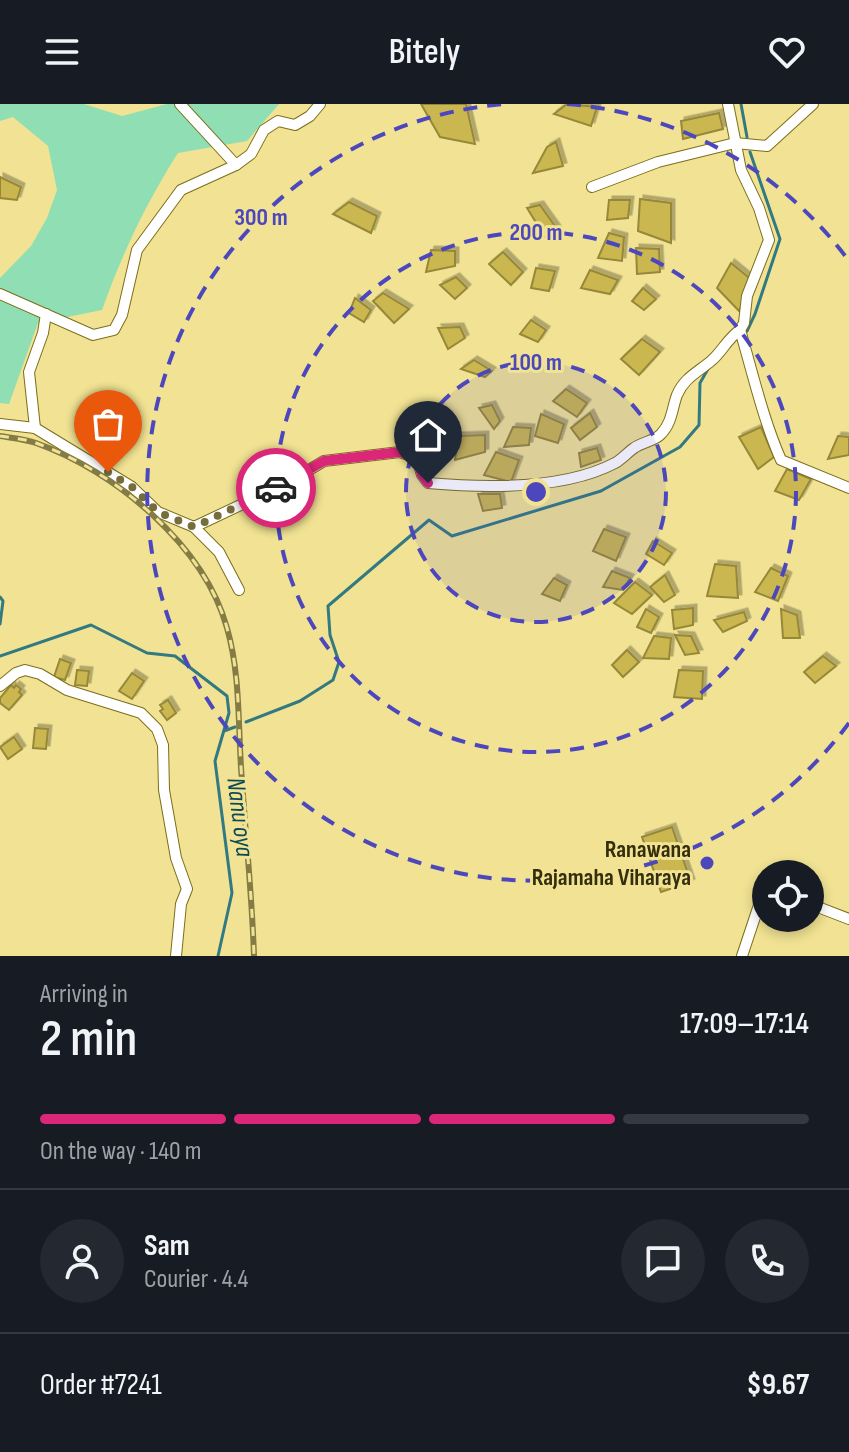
<!DOCTYPE html>
<meta charset="utf-8">
<style>
body{margin:0;font-family:"Sofia Sans Condensed",sans-serif;background:#242831;color:#f1f3f6;height:100vh;display:flex;flex-direction:column;font-size:30px;white-space:nowrap}
*{box-sizing:border-box;margin:0}
p{font-size:26px;color:#9ea1a6}
.icon{flex:none;width:44px;height:44px;fill:none;stroke:currentColor;stroke-width:2;stroke-linecap:round;stroke-linejoin:round}
.map{position:relative;height:852px;overflow:hidden}
.side{display:flex;flex-direction:column;background:#171b24;flex:1}
.side>*{flex:none}
.fabs{position:absolute;left:752px;top:756px;display:grid;gap:16px}
.fabs a{display:grid;place-items:center;width:72px;height:72px;border-radius:50%;background:#171b24;box-shadow:0 4px 12px #0003;font-size:40px}
.pin{position:absolute;display:grid;place-items:center;width:68px;height:68px;color:#fff;margin:-82px -34px;border-radius:50% 50% 50% 0;rotate:-45deg;box-shadow:0 0 8px #0007}
.pin .icon{rotate:45deg}
.courier{position:absolute;display:grid;place-items:center;width:80px;height:80px;margin:-40px;border:6px solid #db2777;border-radius:50%;background:#fff;color:#222;box-shadow:0 2px 10px #0007}
.headline em{font-style:normal;font-weight:600}
.headline div{display:flex;flex-direction:column-reverse}
.headline{display:flex;align-items:center;justify-content:space-between;height:136px;padding:0 40px}
h1{font-size:52px;font-weight:600;line-height:60px}
.bar{display:grid;grid-template-columns:repeat(4,1fr);gap:12px 8px;align-content:center;height:96px;padding:0 40px}
.bar i{height:10px;border-radius:6px;background:#363941}
.bar .on{background:#db2777}
.bar p{grid-column:span 4}
.line{display:flex;align-items:center;gap:20px;padding:0 40px;border-top:2px solid #363941}
.line div{flex:1}
.round{display:grid;place-items:center;flex:none;width:84px;height:84px;border-radius:42px;background:#242831}
header{display:flex;justify-content:space-between;align-items:center;height:104px;padding:0 40px;background:#171b24;font-size:36px;font-weight:600}
.map>svg:first-child{display:block}
</style>
<header><svg class="icon" aria-label="menu" viewBox="0 0 24 24"><path d="M4 6h16M4 12h16M4 18h16"/></svg>Bitely<svg class="icon" aria-label="heart" viewBox="0 0 24 24"><path d="M12 20l-8-8c-3-5 5-10 8-4 3-6 11-1 8 4z"/></svg></header>
<div class="map">
<svg width="849" height="852" viewBox="0 0 849 852">
<defs>
<filter id="shadow"><feDropShadow dx="3.5" dy="-3.5" stdDeviation="0" flood-color="#0004"/></filter>
</defs>
<rect width="100%" height="100%" fill="#f1e393"/>
<!-- green -->
<path fill="#90deb3" d="M0,0H84L122,12L167,0H279L247,37L178,49C146,99 122,150 102,206L38,219L9,300L0,299V174L31,142L47,114L57,86L48,42L13,13L0,17Z"/>
<g fill="none" stroke-linecap="round" stroke-linejoin="round">
<!-- stream -->
<g stroke="#327982" stroke-width="3">
<polyline points="741,0 747,33"/>
<polyline points="747,227 755,210 780,135 750,48"/>
<polyline points="0,493 3,497 0,520"/>
<polyline points="0,552 91,521 147,549 175,552 227,592 229,609 215,657 232,789 218,852"/>
<polyline points="246,618 300,597 333,576 339,558 330,531 328,502 429,416 452,432 601,387 680,343 699,321 700,279 708,265"/>
<polyline points="224,627 235,623"/>
</g>
</g>
<!-- building -->
<g fill="#cab750" stroke="#968839" stroke-width="2" filter="url(#shadow)">
<polygon points="421,0 466,0 475,40 440,33"/>
<polygon points="567,0 597,3 591,22 554,10"/>
<polygon points="719,9 723,25 683,35 681,17"/>
<polygon points="556,38 563,62 533,69 547,43"/>
<polygon points="0,73 21,83 17,96 0,94"/>
<polygon points="640,95 671,99 671,139 638,127"/>
<polygon points="609,96 630,96 628,114 607,116"/>
<polygon points="349,98 377,112 371,129 333,110"/>
<polygon points="540,101 557,125 545,133 527,104"/>
<polygon points="609,129 624,133 622,157 598,154"/>
<polygon points="636,144 659,145 660,168 637,170"/>
<polygon points="431,146 455,147 455,162 426,168"/>
<polygon points="503,148 523,168 511,181 489,160"/>
<polygon points="731,159 753,177 739,207 717,184"/>
<polygon points="536,164 555,167 549,187 531,184"/>
<polygon points="590,166 618,176 610,190 581,184"/>
<polygon points="456,173 467,184 455,195 440,181"/>
<polygon points="643,184 656,195 644,206 632,197"/>
<polygon points="383,189 409,205 394,219 373,197"/>
<polygon points="355,194 371,206 364,218 349,209"/>
<polygon points="531,216 546,226 538,238 520,230"/>
<polygon points="460,223 465,234 448,245 438,224"/>
<polygon points="642,235 660,248 639,271 621,255"/>
<polygon points="474,256 492,267 485,273 461,265"/>
<polygon points="566,285 587,299 577,313 553,297"/>
<polygon points="492,301 500,317 494,325 479,304"/>
<polygon points="590,309 597,323 580,336 571,324"/>
<polygon points="541,310 564,320 558,339 535,332"/>
<polygon points="433,313 452,323 447,341 433,333"/>
<polygon points="513,323 531,324 529,341 504,343"/>
<polygon points="761,323 774,353 758,365 739,333"/>
<polygon points="485,331 485,348 455,356 458,332"/>
<polygon points="838,332 849,333 849,351 828,355"/>
<polygon points="597,344 601,356 581,363 579,349"/>
<polygon points="496,348 519,356 511,378 484,371"/>
<polygon points="787,365 811,375 799,396 775,387"/>
<polygon points="478,390 500,390 502,404 483,407"/>
<polygon points="604,425 626,433 616,457 593,447"/>
<polygon points="653,437 672,449 664,461 646,450"/>
<polygon points="715,460 736,462 738,494 707,492"/>
<polygon points="771,464 788,472 778,497 755,488"/>
<polygon points="612,467 630,474 623,486 603,483"/>
<polygon points="665,471 675,491 664,498 650,483"/>
<polygon points="554,474 567,481 560,497 542,490"/>
<polygon points="635,478 652,491 632,510 614,499"/>
<polygon points="693,504 693,521 674,525 672,506"/>
<polygon points="646,505 659,513 651,529 637,523"/>
<polygon points="781,505 797,511 800,534 783,534"/>
<polygon points="744,508 747,517 723,528 714,516"/>
<polygon points="675,531 691,532 699,549 685,551"/>
<polygon points="654,532 671,534 669,555 643,554"/>
<polygon points="627,546 639,558 623,573 612,561"/>
<polygon points="823,552 836,562 815,579 804,568"/>
<polygon points="60,555 71,559 65,576 54,573"/>
<polygon points="77,566 89,567 87,582 75,581"/>
<polygon points="679,566 703,567 702,595 674,593"/>
<polygon points="132,569 144,577 132,595 119,587"/>
<polygon points="11,581 14,584 16,581 21,585 19,588 22,591 9,606 0,599 0,594"/>
<polygon points="168,596 176,609 167,616 160,607 163,605 160,601"/>
<polygon points="35,624 48,625 46,645 33,644"/>
<polygon points="14,633 22,645 8,655 0,643"/>
<polygon points="672,723 691,778 661,788 642,733"/>
</g>
<g fill="none" stroke-linecap="round" stroke-linejoin="round">
<!-- street casing -->
<g stroke="#7c6e1a" stroke-width="12">
<g id="street">
<polyline points="180,0 236,61"/>
<polyline points="728,0 741,66 759,104 769,136 747,192 744,219 740,226"/>
<polyline points="592,83 658,58 735,39 767,42 813,0"/>
<polyline points="0,190 93,231 114,226 122,211 137,146 181,86 236,61 251,50 264,26 278,17 295,21 310,12 320,0"/>
<path d="M740,226C753,270 763,315 781,356L849,384"/>
<path d="M0,320L35,324L132,383L158,408L194,423L287,379L324,357L400,348L417,354L422,371L428,379C484,384 564,386 615,359C622,355 627,349 634,344C642,338 655,337 661,330C672,319 672,304 677,291C684,274 698,268 711,257C722,248 727,235 740,226"/>
<polyline points="35,324 29,268 43,229 46,210"/>
<polyline points="194,423 219,448 239,486"/>
<polyline points="0,582 16,569 25,566 40,570 67,586 141,609 157,625 163,641 164,686 176,754 187,785 181,800 176,852"/>
<polyline points="810,800 849,815"/>
<polyline points="742,852 766,780"/>
</g>
</g>
<!-- street -->
<use href="#street" stroke="#fff" stroke-width="10"/>
<!-- rail casing -->
<g stroke="#847b45" stroke-width="6">
<path id="rail" d="M0,332C12,334 25,335 36,339C115,367 204,441 227,524C240,569 238,616 241,663C245,726 252,789 254,852"/>
</g>
<!-- rail -->
<use href="#rail" stroke="#f1e393" stroke-width="3" stroke-dasharray="9" stroke-linecap="butt"/>
</g>
<g fill="none" stroke-linecap="round" stroke-linejoin="round">
<!-- done -->
<polyline stroke="#766d3b" stroke-width="8" stroke-dasharray="0 14.4" points="108,368 132,383 158,408 194,423 276,384"/>
<!-- route -->
<polyline stroke="#db2777" stroke-width="10" points="276,384 324,357 400,348 417,354 422,371 428,379"/>
</g>
<!-- distance rings -->
<circle cx="536" cy="388" r="130" fill="#4c47bd" fill-opacity=".12"/>
<g fill="none" stroke="#4c47bd" stroke-width="4" stroke-dasharray="14 10">
<circle cx="536" cy="388" r="130"/>
<circle cx="536" cy="388" r="260"/>
<path d="M849 619A389 389 0 1 1 505 0M567 0A389 389 0 0 1 849 157"/>
</g>
<!-- markers -->
<circle fill="#4c47bd" stroke="#f1e393" stroke-width="3" cx="707" cy="759" r="8"/>
<g text-anchor="middle" stroke-width="6" stroke-linejoin="round" paint-order="stroke">
<!-- poi labels -->
<g font-size="24" font-weight="bold" fill="#342e0c" stroke="#f1e393" text-anchor="end">
<text x="691" y="753">Ranawana<tspan x="691" dy="28">Rajamaha Viharaya</tspan></text>
</g>
<!-- water labels -->
<g font-size="26" font-style="italic" fill="#0e4958" stroke="#f1e393">
<text transform="translate(241 713) rotate(83)" y="9">Nanu oya</text>
</g>
</g>
<circle cx="536" cy="388" r="12" fill="#4c47bd" stroke="#f1e393" stroke-width="4"/>
<g font-size="24" text-anchor="middle" font-weight="bold" fill="#4c47bd" stroke="#f1e393" stroke-width="6" stroke-linejoin="round" paint-order="stroke">
<text x="261" y="121">300 m</text>
<text x="536" y="136">200 m</text>
<text x="536" y="266">100 m</text>
</g>
</svg>
<div class="fabs">
<a><svg class="icon" aria-label="locate" viewBox="0 0 24 24"><circle cx="12" cy="12" r="6"/><path d="M12 2v4M12 18v4M2 12h4M18 12h4"/></svg></a>
</div>
<div class="pin" style="left:108px;top:368px;background:#ea580c"><svg class="icon" aria-label="bag" viewBox="0 0 24 24"><path d="M5 8h14l-1 12H6zM9 8a3 3 0 0 1 6 0"/></svg></div>
<div class="pin" style="left:428px;top:379px;background:#1f2937"><svg class="icon" aria-label="home" viewBox="0 0 24 24"><path d="M3 11l9-7 9 7M6 9v11h12V9"/></svg></div>
<div class="courier" style="left:276px;top:384px"><svg class="icon" aria-label="car" viewBox="0 0 24 24"><path d="M5 17H2v-5l4-1 3-4h7l3 4 3 1v5h-3M9 17h6M6 11h13"/><circle cx="7" cy="17" r="2"/><circle cx="17" cy="17" r="2"/></svg></div>
</div>
<section class="side">
<div class="headline"><div><h1>2 min</h1><p>Arriving in</p></div><em>17:09–17:14</em></div>
<div class="bar"><i class="on"></i><i class="on"></i><i class="on"></i><i></i><p>On the way · 140 m</p></div>
<div class="line" style="height:144px"><a class="round"><svg class="icon" aria-label="person" viewBox="0 0 24 24"><circle cx="12" cy="8" r="4"/><path d="M4 21q1-7 8-7t8 7"/></svg></a><div><b>Sam</b><p>Courier · 4.4</p></div><a class="round"><svg class="icon" aria-label="chat" viewBox="0 0 24 24"><path d="M4 5h16v11H9l-5 4z"/></svg></a><a class="round"><svg class="icon" aria-label="phone" viewBox="0 0 24 24"><path d="M5 4h4l2 5-3 2q2 4 5 5l2-3 5 2v4C11 20 4 13 5 4z"/></svg></a></div>
<div class="line" style="height:104px"><div>Order #7241</div><b>$9.67</b></div>
</section>
